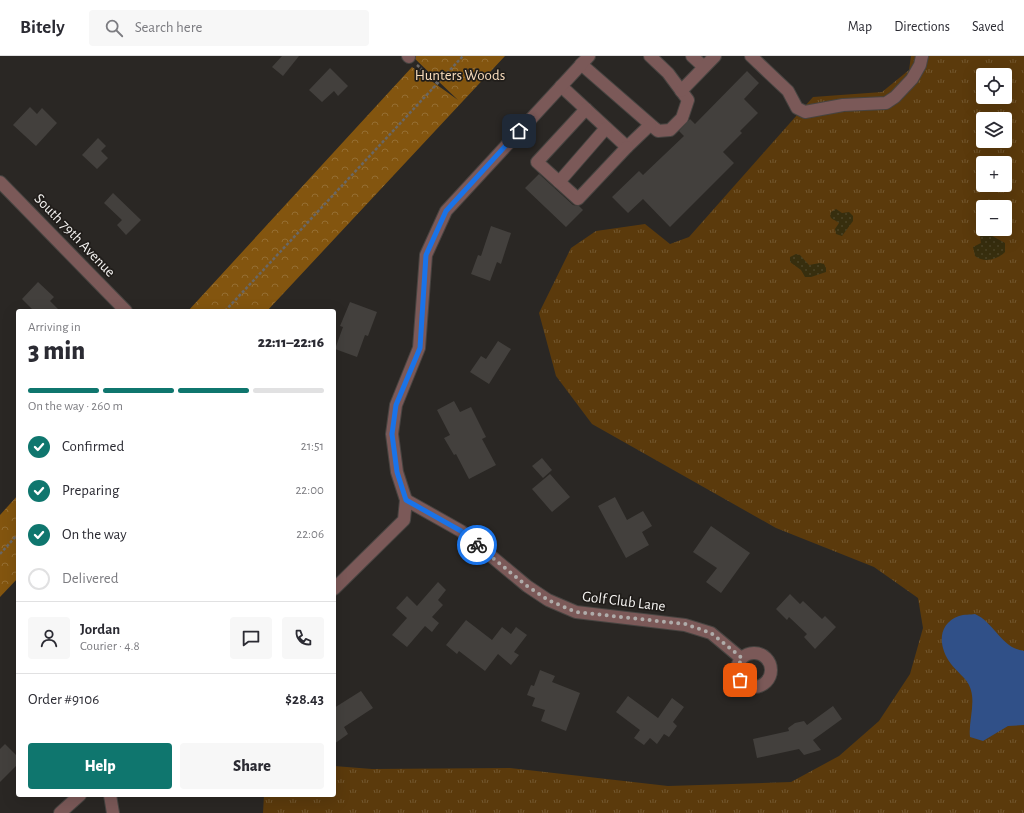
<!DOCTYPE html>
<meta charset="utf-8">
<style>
body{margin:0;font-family:"Alegreya Sans",sans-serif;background:#f7f7f7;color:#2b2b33;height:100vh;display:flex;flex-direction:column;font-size:15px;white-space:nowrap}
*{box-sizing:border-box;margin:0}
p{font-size:13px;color:#7c7c81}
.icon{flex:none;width:22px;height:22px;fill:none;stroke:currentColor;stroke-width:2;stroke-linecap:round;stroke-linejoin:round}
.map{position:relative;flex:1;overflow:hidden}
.side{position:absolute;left:16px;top:253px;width:320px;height:488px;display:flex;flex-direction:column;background:#fff;border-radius:4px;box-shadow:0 4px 16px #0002}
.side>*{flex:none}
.buttons{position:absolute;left:976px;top:12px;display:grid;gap:8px}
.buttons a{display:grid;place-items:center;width:36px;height:36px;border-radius:4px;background:#fff;box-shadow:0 4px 16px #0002;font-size:20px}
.pin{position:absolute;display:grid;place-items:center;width:34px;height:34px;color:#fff;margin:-17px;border-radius:8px;box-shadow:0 2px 6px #0006}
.courier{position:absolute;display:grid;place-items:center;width:40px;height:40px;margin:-20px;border:3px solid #1a73e8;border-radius:50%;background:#fff;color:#222;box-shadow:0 1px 5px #0007}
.headline em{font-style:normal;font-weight:800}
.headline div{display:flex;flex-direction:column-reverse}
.headline{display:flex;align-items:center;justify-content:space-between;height:68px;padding:0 12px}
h1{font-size:26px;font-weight:800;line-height:30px}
.bar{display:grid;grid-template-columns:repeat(4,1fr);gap:6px 4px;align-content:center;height:48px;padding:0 12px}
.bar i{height:5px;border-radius:3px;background:#e1e1e2}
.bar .on{background:#0f766e}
.bar p{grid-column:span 4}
.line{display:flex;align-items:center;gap:10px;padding:0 12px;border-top:1px solid #e1e1e2}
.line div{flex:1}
.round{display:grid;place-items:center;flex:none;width:42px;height:42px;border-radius:4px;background:#f7f7f7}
ol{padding:0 12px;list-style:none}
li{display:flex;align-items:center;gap:12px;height:44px}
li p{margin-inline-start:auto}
li .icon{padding:4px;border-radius:50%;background:#0f766e;color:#fff;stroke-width:4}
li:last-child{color:#7c7c81}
li i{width:22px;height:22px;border:2px solid #e1e1e2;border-radius:50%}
.action{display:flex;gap:8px;margin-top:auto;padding:8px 12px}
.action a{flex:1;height:46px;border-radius:4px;background:#0f766e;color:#fff;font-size:16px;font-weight:800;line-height:46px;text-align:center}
.action a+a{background:#f7f7f7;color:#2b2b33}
header{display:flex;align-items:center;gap:24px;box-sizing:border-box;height:56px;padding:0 20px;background:#fff;border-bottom:1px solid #e1e1e2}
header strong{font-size:19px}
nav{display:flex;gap:22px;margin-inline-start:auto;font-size:14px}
.search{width:280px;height:36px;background:#f7f7f7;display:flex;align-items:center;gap:10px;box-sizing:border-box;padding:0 14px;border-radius:4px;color:#7c7c81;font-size:15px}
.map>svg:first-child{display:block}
</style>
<header>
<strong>Bitely</strong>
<div class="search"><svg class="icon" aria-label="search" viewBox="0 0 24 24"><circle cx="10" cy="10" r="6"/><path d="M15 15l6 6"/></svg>Search here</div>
<nav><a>Map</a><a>Directions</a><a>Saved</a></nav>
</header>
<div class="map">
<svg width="1024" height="757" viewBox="0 0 1024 757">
<defs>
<pattern id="grass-tufts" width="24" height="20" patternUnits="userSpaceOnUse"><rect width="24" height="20" fill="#5b3a0c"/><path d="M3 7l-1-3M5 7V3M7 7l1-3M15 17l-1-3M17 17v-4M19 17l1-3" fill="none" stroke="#735730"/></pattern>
<pattern id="forest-crowns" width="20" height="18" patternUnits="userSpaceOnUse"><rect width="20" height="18" fill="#83550f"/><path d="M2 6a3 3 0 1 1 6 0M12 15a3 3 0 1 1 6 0" fill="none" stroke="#956e32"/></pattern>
<pattern id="sand-dots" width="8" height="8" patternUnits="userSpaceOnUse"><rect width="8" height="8" fill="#372e0e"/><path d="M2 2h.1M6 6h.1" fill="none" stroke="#4b4326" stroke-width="1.8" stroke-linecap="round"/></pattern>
</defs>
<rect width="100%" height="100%" fill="#2a2724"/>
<!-- grass -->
<path fill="url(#grass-tufts)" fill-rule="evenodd" d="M911,0H1024V757H263L264,739H334V710L372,713L510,712L668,730L791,726L839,700L879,665L910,618L923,572L918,542L874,511L776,472L592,368L556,320L539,257L571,192L596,175L645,168L670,188L689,181L813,41L882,36L909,14ZM983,19H1005V41H983ZM983,63H1005V85H983ZM983,107H1005V129H983ZM983,151H1005V173H983Z"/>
<!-- forest -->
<g fill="url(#forest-crowns)">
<polygon points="412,0 505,0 267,255 188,255 412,11 458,44"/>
<polygon points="18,439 18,522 0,541 0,459"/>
</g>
<!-- sand -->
<g fill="url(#sand-dots)">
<path d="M836,153L842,157L849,156L853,160V165L842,180L836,178L835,173L839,167C835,163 828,164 831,156Z"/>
<path d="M985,176L1005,187V196C997,204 984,207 975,200L973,191L981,187L980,180Z"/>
<polygon points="796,198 800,199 809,209 820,207 824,208 826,212 826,216 811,221 805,221 801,214 790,206 790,201"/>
</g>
<!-- water -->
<path fill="#305088" d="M975,558C995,567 1001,592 1024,595V669L1008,670L983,685L970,681C968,665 977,645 969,629C965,621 956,615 951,608C938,591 937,568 959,560C964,558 970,559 975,558Z"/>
<!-- building -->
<g fill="#43403d">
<polygon points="282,0 299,0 283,20 272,11"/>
<polygon points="330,12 348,30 338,40 334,35 322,46 309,34"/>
<polygon points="747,15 759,27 744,43 758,57 740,75 742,77 723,96 734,107 670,171 643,143 628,157 612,141 639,115 643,119 684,80 679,75 690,63 695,68"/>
<polygon points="30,51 37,58 42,52 57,67 36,90 13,69"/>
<polygon points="98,82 106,90 101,95 108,102 97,113 82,99"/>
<polygon points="539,118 573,149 579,150 583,154 566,171 525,132"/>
<polygon points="113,137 141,164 126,179 117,169 122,164 104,147"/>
<polygon points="491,170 511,177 501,208 497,206 490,225 471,218 478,199 481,200"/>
<polygon points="38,226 54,241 50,245 60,255 34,255 22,243"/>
<polygon points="350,246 377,256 368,280 365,279 357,301 335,293 343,271 340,270"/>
<polygon points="498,285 511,293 489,328 470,316 481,300 486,303"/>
<polygon points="454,345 460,356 471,351 486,381 482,383 496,409 469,423 456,398 454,399 444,382 450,379 437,354"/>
<polygon points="542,402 552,414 543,422 532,410"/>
<polygon points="550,418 570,441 552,456 532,433"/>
<polygon points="615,441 627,464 643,455 652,470 642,476 649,489 626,502 598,450"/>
<polygon points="711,470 750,497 721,537 706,526 717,512 693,496"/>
<polygon points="438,526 446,534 438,544 443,549 432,561 439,567 432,576 425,570 407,591 392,579 407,562 396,552 407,540 417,550"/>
<polygon points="790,538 800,548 803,545 822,563 825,560 836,571 815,593 804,581 807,578 789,561 787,564 776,553"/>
<polygon points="466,564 492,584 502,571 511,578 516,571 527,579 514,596 519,599 511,609 498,598 485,615 459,595 457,598 446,589"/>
<polygon points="540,614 555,620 552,626 580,637 566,675 541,665 545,654 532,650 535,642 527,639 531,629 534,630"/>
<polygon points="361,635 373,652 344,671 348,678 334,688 334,652"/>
<polygon points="628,640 658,662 672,642 684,651 673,666 677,670 669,681 664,678 657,688 650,682 644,689 634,682 640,674 616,656"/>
<polygon points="833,650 842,663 813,684 821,694 804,699 799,693 757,702 753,683 789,675 788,672 795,667 804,665 807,669"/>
<polygon points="5,688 18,701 18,708 0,726 0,693"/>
</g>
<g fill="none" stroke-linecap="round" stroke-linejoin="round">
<!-- minor casing -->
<g stroke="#474441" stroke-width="14">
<g id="minor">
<polyline points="408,0 409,1"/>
<polyline points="692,0 704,11"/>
<polyline points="751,0 788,35 797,52 805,56 843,49 886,47 895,41 912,23 920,9 922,0"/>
<polyline points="581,8 658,75 670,74 682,62 688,44 668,17 650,0"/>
<polyline points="561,30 627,91 650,69"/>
<polyline points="681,35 715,0"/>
<polyline points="586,53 537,106 578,143 627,91"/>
<polyline points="0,126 126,255"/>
<polyline points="559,126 606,72"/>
<polyline points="406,444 461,475 527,530 548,544 576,556 685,569 711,577 741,602"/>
<polyline points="334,533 404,464 406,444 397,416 392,378 396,349 419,292 426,199 446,155 589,0"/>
<circle cx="754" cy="614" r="17"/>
<polyline points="110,739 113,757"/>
<polyline points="60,757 80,739"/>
</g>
</g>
<!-- path -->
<g stroke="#6a6764" stroke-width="2.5" stroke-dasharray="3 2" stroke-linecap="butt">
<polyline points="417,9 437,27"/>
<polyline points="225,255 463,0"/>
<polyline points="0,498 18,478"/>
</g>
<!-- minor -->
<use href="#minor" stroke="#7b5958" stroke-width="12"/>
</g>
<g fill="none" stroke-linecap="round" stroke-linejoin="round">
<!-- done -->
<polyline stroke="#afacaa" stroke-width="4" stroke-dasharray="0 7.2" points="477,489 527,530 548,544 576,556 685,568 711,577 742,602 737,613 740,624"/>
<!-- route -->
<polyline stroke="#1a73e8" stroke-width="5" points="477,489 461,475 406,444 397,416 392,378 396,349 420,292 426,199 446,155 519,75"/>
</g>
<g text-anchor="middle" stroke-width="3.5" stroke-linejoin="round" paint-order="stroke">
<!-- park labels -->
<g font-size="15" fill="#f8dcbc" stroke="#201d1a">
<text x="460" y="24">Hunters Woods</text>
</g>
<!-- street labels -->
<g font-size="15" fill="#f6f4f2" stroke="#201d1a">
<text transform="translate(75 179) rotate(46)" y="5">South 79th Avenue</text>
<text transform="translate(624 545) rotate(7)" y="5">Golf Club Lane</text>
</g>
</g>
</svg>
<div class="buttons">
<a><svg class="icon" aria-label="locate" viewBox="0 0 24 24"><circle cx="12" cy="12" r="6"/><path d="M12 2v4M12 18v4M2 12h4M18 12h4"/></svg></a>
<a><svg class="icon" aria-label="layers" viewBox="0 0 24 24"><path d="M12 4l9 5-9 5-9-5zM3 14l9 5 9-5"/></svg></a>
<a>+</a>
<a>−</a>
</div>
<div class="pin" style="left:740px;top:624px;background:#ea580c"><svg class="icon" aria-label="bag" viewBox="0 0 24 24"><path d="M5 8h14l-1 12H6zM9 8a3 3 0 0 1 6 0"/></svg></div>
<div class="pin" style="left:519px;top:75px;background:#1f2937"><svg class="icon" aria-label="home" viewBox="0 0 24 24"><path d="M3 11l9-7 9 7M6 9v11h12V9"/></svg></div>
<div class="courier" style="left:477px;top:489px"><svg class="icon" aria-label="bike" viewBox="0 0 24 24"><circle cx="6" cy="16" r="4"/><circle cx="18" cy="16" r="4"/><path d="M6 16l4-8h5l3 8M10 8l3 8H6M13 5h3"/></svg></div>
<section class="side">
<div class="headline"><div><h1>3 min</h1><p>Arriving in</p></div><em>22:11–22:16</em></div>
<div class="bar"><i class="on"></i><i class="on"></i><i class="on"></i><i></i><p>On the way · 260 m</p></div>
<ol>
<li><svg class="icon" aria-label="check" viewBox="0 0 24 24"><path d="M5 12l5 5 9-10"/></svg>Confirmed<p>21:51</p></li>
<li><svg class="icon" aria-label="check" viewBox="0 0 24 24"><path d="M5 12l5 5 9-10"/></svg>Preparing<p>22:00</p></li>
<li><svg class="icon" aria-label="check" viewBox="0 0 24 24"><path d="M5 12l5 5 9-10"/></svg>On the way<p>22:06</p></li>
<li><i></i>Delivered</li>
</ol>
<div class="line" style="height:72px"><a class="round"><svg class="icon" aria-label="person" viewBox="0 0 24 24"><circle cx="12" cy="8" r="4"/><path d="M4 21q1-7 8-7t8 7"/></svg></a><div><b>Jordan</b><p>Courier · 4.8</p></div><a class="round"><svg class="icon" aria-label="chat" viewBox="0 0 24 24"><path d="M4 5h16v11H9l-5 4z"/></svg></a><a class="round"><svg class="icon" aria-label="phone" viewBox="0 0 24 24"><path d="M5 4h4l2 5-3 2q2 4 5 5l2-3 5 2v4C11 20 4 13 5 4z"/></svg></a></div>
<div class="line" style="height:52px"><div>Order #9106</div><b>$28.43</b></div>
<div class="action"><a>Help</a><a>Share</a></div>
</section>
</div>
